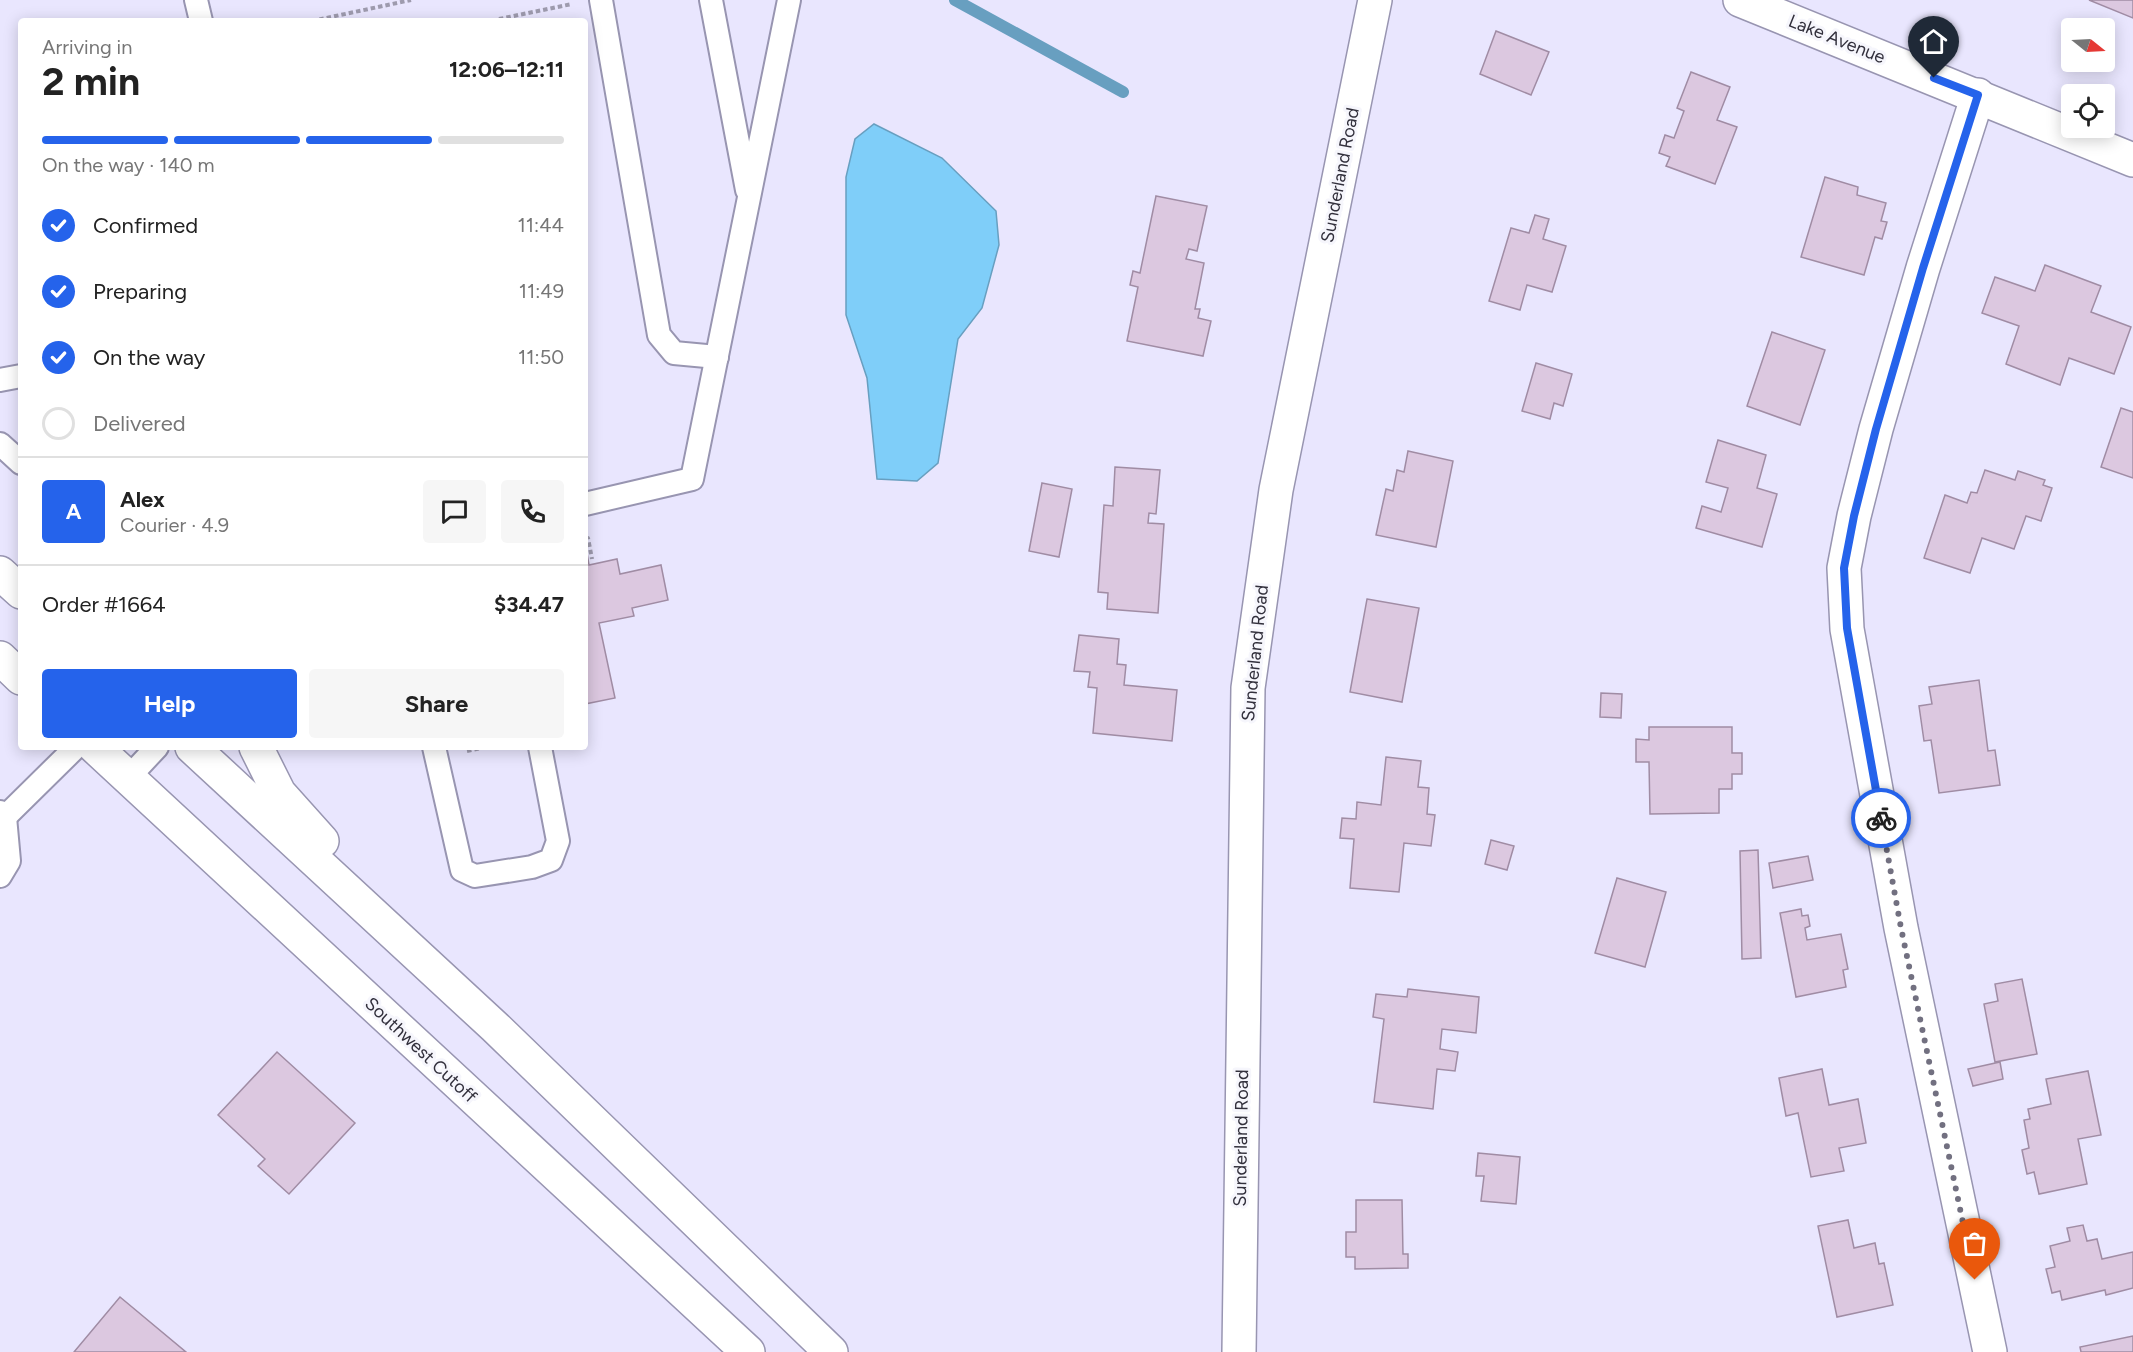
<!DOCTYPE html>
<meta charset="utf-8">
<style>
body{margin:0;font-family:Figtree,sans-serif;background:#f6f6f6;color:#222;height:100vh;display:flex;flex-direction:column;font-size:22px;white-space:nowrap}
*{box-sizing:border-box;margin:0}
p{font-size:20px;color:#767676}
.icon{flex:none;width:33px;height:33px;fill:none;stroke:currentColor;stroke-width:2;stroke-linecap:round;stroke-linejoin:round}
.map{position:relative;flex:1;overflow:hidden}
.details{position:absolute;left:18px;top:18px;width:570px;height:732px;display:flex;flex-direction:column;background:#fff;border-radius:6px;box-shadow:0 3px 15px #0003}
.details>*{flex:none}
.needle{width:39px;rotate:108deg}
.tools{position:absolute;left:2061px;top:18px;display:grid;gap:12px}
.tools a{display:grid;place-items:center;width:54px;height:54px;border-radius:6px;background:#fff;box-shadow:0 3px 15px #0003;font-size:30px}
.pin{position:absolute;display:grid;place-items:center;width:51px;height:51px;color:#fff;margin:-62px -26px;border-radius:50% 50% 50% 0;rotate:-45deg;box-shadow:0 0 6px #0007}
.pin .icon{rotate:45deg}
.courier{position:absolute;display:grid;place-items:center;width:60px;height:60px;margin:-30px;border:4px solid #2563eb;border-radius:50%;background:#fff;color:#222;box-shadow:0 2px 8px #0007}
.headline em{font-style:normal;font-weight:700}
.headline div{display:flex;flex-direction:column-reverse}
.headline{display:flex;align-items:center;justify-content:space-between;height:102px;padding:0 24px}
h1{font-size:39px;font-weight:700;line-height:45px}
.bar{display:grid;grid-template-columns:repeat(4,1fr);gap:9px 6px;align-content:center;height:72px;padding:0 24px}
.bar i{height:8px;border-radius:4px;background:#e0e0e0}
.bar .on{background:#2563eb}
.bar p{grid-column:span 4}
.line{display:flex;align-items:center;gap:15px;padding:0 24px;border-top:2px solid #e0e0e0}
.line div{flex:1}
.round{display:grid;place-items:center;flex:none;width:63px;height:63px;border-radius:6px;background:#f6f6f6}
ol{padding:0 24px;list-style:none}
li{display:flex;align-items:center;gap:18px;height:66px}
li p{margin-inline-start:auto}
li .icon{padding:6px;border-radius:50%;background:#2563eb;color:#fff;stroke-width:4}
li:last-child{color:#767676}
li i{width:33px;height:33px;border:3px solid #e0e0e0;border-radius:50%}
.cta{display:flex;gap:12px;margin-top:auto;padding:12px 24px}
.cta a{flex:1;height:69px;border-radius:6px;background:#2563eb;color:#fff;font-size:24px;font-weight:700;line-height:69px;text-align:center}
.cta a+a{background:#f6f6f6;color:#222}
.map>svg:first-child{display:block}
</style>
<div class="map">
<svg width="2133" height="1352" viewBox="0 0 2133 1352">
<rect width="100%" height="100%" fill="#e9e6fe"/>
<!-- water -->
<polygon fill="#7fcef9" stroke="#689fc0" stroke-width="1.5" points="874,124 942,158 996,211 999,245 982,308 958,339 938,463 917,481 877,479 867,378 846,315 846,177 855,139"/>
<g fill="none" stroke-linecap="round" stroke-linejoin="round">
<!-- stream -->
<polyline stroke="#689fc0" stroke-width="12" points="955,0 1123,92"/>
</g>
<!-- building -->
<g fill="#dcc8e0" stroke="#a08ca4" stroke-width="1.5">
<polygon points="2089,0 2133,0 2133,18"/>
<polygon points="1496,31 1549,52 1531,95 1480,74"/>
<polygon points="1691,72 1730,87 1717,120 1737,127 1715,184 1666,166 1670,157 1659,153 1665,135 1674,138 1684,111 1677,108"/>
<polygon points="1825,177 1858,187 1857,195 1886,203 1881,221 1887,222 1882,239 1875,237 1864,275 1801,257"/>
<polygon points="1156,196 1207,206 1197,251 1189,249 1186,259 1204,263 1195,309 1200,309 1198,318 1211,321 1203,356 1127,341 1138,287 1130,285 1133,271 1140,273"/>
<polygon points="1535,215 1549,219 1543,239 1566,246 1552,292 1527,285 1520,310 1489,301 1511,228 1529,233"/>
<polygon points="2045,265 2101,286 2091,312 2131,327 2114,374 2069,358 2060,385 2006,364 2019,326 1982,313 1995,277 2035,291"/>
<polygon points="1772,332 1825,350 1800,425 1747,406"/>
<polygon points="1536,363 1572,374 1563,406 1554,403 1550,419 1522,411"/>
<polygon points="2121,408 2133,412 2133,478 2101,467"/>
<polygon points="1718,440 1766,455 1757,488 1777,494 1762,547 1696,528 1702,506 1721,512 1728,488 1706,482"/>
<polygon points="1408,451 1453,461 1436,547 1376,535 1386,489 1393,491 1397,470 1404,472"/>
<polygon points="1115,467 1160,470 1156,514 1149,513 1148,523 1164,524 1158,613 1107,609 1108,593 1098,592 1104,505 1113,506"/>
<polygon points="1985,470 2015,480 2018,471 2045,480 2043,485 2052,488 2041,521 2026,516 2014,549 1982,538 1970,573 1924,558 1945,495 1967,503 1971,492 1977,493"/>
<polygon points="1042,483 1072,489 1059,557 1029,551"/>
<polygon points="586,547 589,565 617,559 620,574 661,565 668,600 632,608 634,616 599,623 615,698 585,704"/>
<polygon points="1367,599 1419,608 1402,702 1350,692"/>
<polygon points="1079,635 1119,639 1117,664 1126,665 1124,685 1177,690 1172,741 1093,733 1097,688 1088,687 1090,672 1074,671"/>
<polygon points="1979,680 1988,751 1995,750 2000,785 1939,793 1931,740 1924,741 1919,706 1932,704 1929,687"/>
<polygon points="1601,693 1622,694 1621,718 1600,717"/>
<polygon points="1649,727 1732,727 1732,753 1742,753 1742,774 1732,774 1732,789 1719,789 1719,813 1650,814 1649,762 1636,762 1636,739 1649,740"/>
<polygon points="1386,757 1421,761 1418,787 1429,788 1427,814 1435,815 1431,846 1404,843 1399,892 1350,888 1354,839 1340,838 1342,818 1356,819 1357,802 1381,805"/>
<polygon points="1491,840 1514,846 1507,870 1485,864"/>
<polygon points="1758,850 1761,958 1742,959 1740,851"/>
<polygon points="1808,856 1813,880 1773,888 1769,863"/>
<polygon points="1617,878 1666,892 1645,967 1595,953"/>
<polygon points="1801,909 1802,916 1808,915 1810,926 1805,928 1807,940 1841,934 1848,969 1843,970 1846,987 1796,997 1780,913"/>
<polygon points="2022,979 2037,1054 1995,1062 1984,1004 1998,1001 1995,984"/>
<polygon points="1408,989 1479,997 1476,1033 1442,1029 1440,1049 1458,1052 1455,1071 1437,1069 1433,1109 1374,1102 1384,1019 1373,1017 1376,994 1407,997"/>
<polygon points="277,1052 355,1123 289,1194 258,1166 265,1159 218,1115"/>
<polygon points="2000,1062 2003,1079 1973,1086 1968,1069"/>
<polygon points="1822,1069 1829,1105 1858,1099 1866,1143 1839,1148 1844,1171 1811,1177 1798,1113 1786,1116 1779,1078"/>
<polygon points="2088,1071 2101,1135 2078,1139 2087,1184 2039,1194 2034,1172 2027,1174 2022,1150 2029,1148 2024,1120 2030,1119 2028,1109 2051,1104 2046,1079"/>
<polygon points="1478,1153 1520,1157 1516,1204 1481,1201 1484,1176 1476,1176"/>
<polygon points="1356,1200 1402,1200 1403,1254 1408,1254 1408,1268 1355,1269 1355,1257 1346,1257 1346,1232 1356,1232"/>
<polygon points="1848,1220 1854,1248 1875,1243 1879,1264 1884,1263 1893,1305 1837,1317 1818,1226"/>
<polygon points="2083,1225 2087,1241 2097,1239 2102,1259 2133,1252 2133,1288 2106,1295 2105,1290 2062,1300 2060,1291 2052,1293 2046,1269 2055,1267 2050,1246 2070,1241 2067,1228"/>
<polygon points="120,1297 186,1352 74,1352"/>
<polygon points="2133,1336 2133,1352 2081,1352 2080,1347"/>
</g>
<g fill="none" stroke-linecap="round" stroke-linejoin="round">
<!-- service casing -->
<g stroke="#9895b1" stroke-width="26">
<g id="service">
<polyline points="196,0 201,21"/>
<polyline points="601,0 659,335 674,353 717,357"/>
<polyline points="711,0 747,190"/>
<polyline points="0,380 21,376"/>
<polyline points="0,444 21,463"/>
<polyline points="585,504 692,479 789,0"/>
<polyline points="434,747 462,870 475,876 532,867 551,860 558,841 540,747"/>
<polyline points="128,778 157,747"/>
<polyline points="0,812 5,817 9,861 0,876"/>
<polyline points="5,817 76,747"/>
</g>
</g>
<!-- minor casing -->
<g stroke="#9895b1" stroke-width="36">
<polyline id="minor" points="1978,95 1923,268 1876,429 1854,516 1844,568 1847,629 1901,928 1990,1352"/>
</g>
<!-- primary casing -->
<g stroke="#9895b1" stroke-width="36">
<g id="primary">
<polyline points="1740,0 2133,160"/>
<polyline points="0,573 21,592"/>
<polyline points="0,658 21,678"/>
<polyline points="95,747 748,1352"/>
<polyline points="192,747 495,1027 831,1352"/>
<polyline points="256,747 279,793 322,841"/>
<polyline points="1239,1352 1248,688 1276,490 1375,0"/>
</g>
</g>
<!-- path -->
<g stroke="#9e9bae" stroke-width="4" stroke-dasharray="4.5 3" stroke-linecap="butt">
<polyline points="499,19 572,4"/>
<polyline points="312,21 411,0"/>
<polyline points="585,538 588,538 592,559"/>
<polyline points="467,751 487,747"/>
</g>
<!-- service -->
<use href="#service" stroke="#fff" stroke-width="22"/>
<!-- minor -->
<use href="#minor" stroke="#fff" stroke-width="33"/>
<!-- primary -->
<use href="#primary" stroke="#fff" stroke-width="33"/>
</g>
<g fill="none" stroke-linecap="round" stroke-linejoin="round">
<!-- done -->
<polyline stroke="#727080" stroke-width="6" stroke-dasharray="0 10.8" points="1881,818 1901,928 1975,1280"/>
<!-- route -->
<polyline stroke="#2563eb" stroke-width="8" points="1881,818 1847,628 1844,568 1854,516 1876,429 1923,268 1978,95 1934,78"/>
</g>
<g text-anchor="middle" stroke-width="6" stroke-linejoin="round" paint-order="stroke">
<!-- street labels -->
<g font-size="18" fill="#32303c" stroke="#f6f6fc">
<text transform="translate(1837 39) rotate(22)" y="6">Lake Avenue</text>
<text transform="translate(1340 175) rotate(-79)" y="6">Sunderland Road</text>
<text transform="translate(1255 653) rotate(-84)" y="6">Sunderland Road</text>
<text transform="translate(421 1050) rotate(43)" y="6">Southwest Cutoff</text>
<text transform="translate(1241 1138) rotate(-89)" y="6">Sunderland Road</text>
</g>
</g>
</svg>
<div class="tools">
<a><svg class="needle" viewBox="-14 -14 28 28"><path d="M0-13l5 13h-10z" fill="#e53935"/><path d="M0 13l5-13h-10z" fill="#767676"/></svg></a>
<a><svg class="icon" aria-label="locate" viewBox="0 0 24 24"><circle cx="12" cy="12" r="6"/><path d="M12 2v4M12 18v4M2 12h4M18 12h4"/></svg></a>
</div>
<div class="pin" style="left:1975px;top:1280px;background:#ea580c"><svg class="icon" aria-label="bag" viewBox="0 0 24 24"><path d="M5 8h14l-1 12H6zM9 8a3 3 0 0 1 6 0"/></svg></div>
<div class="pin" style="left:1934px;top:78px;background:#1f2937"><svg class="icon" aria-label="home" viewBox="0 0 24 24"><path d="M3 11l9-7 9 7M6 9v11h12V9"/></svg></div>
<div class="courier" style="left:1881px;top:818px"><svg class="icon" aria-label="bike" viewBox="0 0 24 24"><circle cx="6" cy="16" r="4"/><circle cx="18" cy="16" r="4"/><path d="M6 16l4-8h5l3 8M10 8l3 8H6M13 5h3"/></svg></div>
<section class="details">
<div class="headline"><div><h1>2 min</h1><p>Arriving in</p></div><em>12:06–12:11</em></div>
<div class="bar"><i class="on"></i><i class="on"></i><i class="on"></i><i></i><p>On the way · 140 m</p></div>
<ol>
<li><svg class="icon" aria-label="check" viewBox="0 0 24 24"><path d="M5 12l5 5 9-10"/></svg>Confirmed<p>11:44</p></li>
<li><svg class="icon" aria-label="check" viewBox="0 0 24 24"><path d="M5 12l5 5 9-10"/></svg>Preparing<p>11:49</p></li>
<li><svg class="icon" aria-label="check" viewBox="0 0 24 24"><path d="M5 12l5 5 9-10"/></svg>On the way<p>11:50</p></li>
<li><i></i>Delivered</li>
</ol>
<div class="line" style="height:108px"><b class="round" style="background:#2563eb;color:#fff">A</b><div><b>Alex</b><p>Courier · 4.9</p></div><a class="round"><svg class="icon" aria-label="chat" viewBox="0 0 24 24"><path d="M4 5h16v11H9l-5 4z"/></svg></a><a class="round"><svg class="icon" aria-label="phone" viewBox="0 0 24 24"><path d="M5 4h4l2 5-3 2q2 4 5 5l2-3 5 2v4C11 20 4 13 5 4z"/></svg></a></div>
<div class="line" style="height:78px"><div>Order #1664</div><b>$34.47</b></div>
<div class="cta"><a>Help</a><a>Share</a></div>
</section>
</div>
